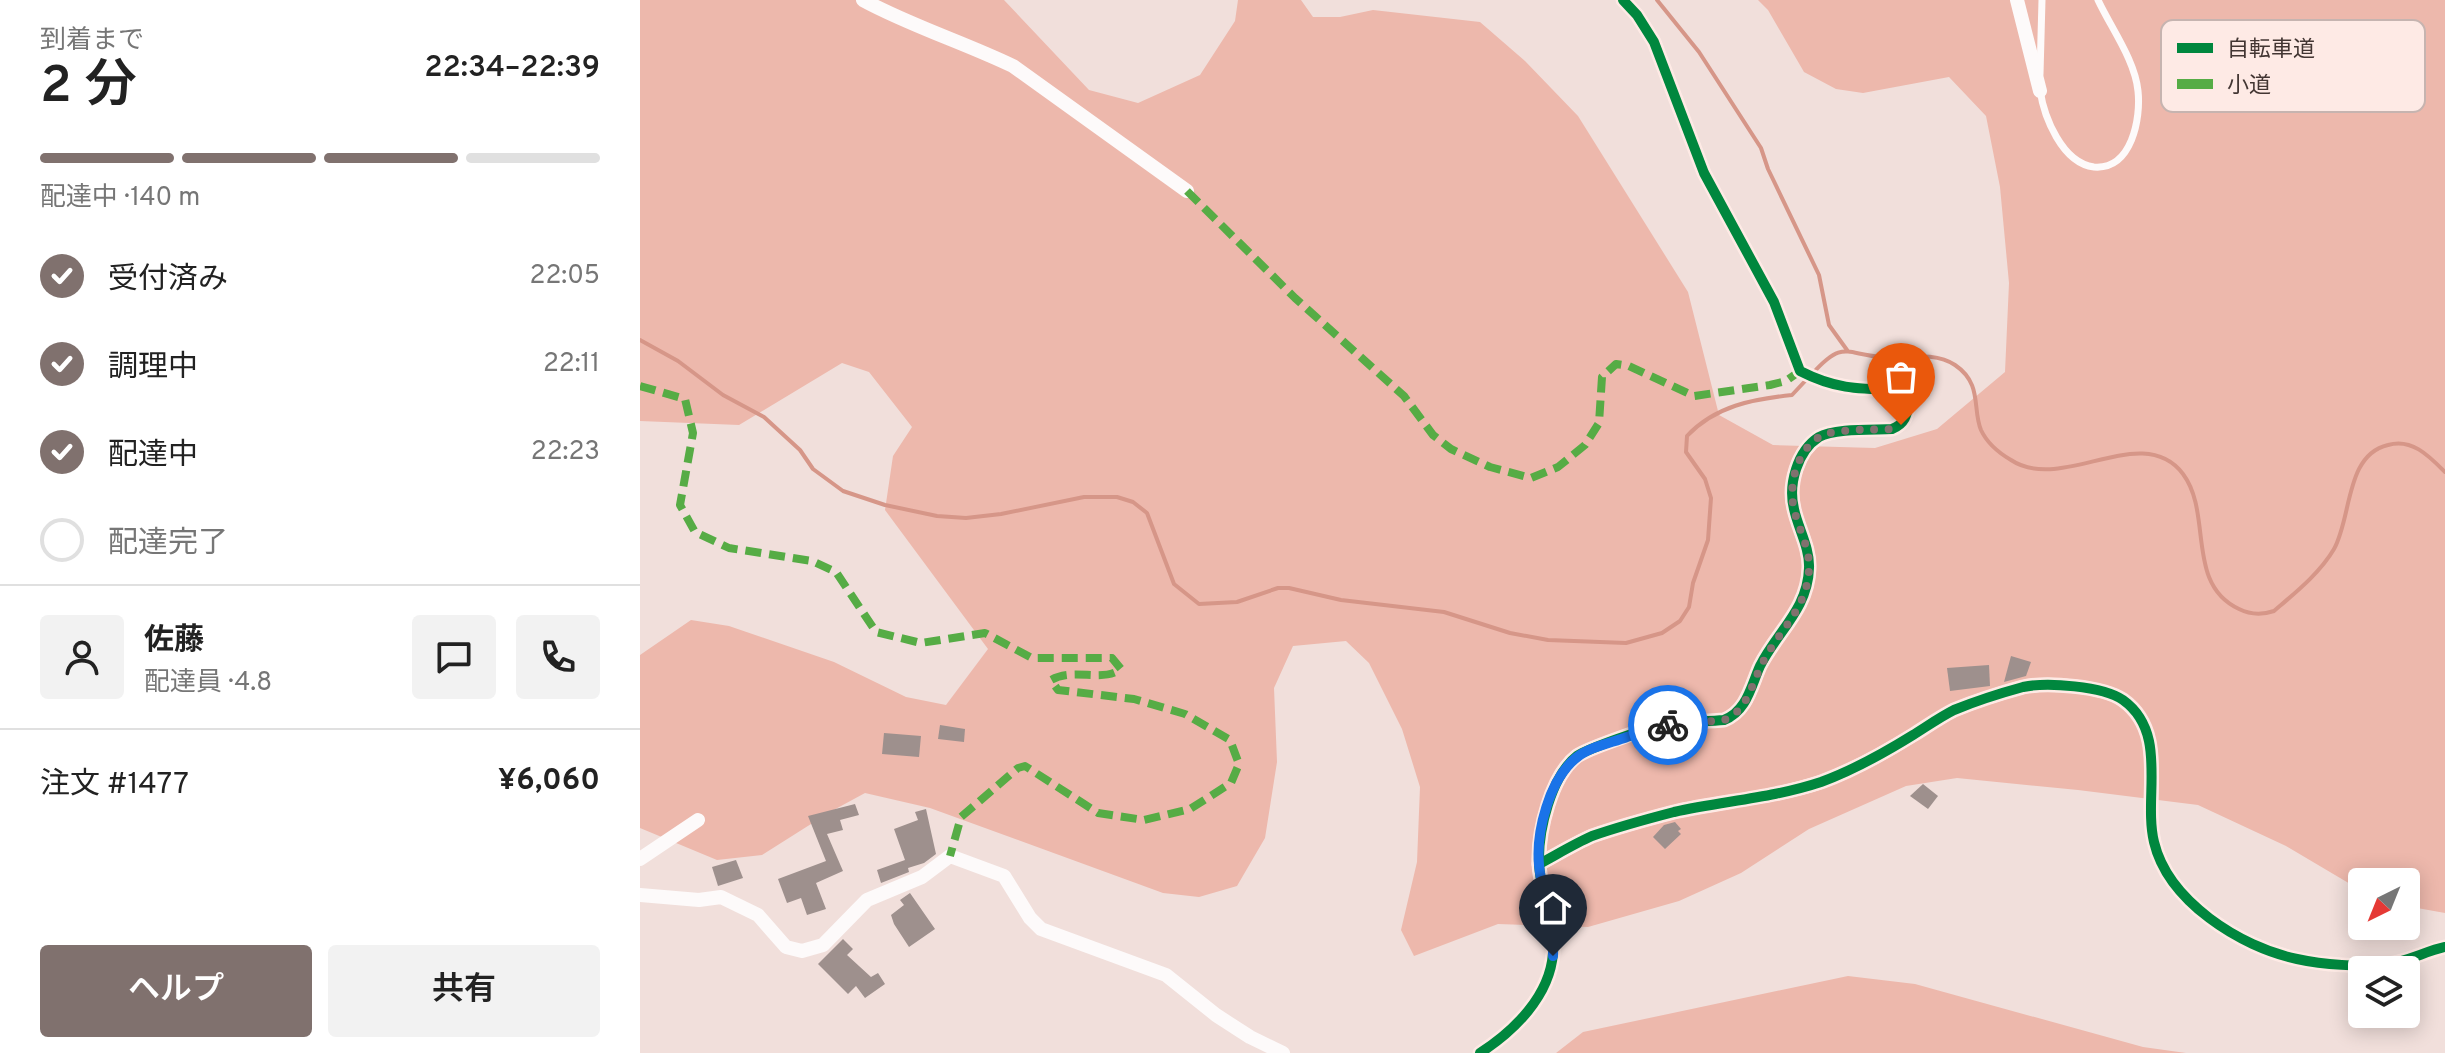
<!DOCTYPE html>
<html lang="ja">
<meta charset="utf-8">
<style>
body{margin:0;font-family:Overpass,"Noto Sans JP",sans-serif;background:#f2f2f2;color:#222;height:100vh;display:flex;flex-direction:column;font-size:30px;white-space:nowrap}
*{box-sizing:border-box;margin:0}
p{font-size:26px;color:#767676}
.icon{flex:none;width:44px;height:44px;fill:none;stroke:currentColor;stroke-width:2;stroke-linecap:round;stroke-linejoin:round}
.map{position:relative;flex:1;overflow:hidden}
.drawer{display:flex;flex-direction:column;background:#fff;width:640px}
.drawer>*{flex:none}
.needle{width:52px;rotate:223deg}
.buttons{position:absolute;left:1708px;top:868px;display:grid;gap:16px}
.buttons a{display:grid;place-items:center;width:72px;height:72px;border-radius:8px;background:#fff;box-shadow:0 4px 20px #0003;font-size:40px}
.pin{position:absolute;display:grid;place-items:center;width:68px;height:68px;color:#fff;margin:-82px -34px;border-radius:50% 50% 50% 0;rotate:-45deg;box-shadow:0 0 8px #0007}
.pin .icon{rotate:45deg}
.courier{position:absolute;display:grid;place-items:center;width:80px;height:80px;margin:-40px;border:6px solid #1a73e8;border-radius:50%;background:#fff;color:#222;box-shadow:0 2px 10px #0007}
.head em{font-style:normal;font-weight:600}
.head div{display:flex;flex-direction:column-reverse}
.head{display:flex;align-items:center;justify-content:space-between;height:136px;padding:0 40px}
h1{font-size:52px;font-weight:600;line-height:60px}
.bar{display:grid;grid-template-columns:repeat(4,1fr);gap:12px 8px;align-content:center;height:96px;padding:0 40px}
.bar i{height:10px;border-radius:6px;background:#e0e0e0}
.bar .selected{background:#80716e}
.bar p{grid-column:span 4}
.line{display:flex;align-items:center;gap:20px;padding:0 40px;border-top:2px solid #e0e0e0}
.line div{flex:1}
.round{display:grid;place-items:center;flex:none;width:84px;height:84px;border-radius:8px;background:#f2f2f2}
ol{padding:0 40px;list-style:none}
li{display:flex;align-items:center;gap:24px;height:88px}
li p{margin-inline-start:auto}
li .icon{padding:8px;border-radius:50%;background:#80716e;color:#fff;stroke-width:4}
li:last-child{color:#767676}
li i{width:44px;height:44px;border:4px solid #e0e0e0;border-radius:50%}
.button{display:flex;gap:16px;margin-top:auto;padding:16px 40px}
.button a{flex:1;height:92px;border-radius:8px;background:#80716e;color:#fff;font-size:32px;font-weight:600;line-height:92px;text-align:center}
.button a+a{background:#f2f2f2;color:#222}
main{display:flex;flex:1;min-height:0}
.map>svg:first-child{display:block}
</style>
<main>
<section class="drawer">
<div class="head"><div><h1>2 分</h1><p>到着まで</p></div><em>22:34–22:39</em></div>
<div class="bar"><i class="selected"></i><i class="selected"></i><i class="selected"></i><i></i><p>配達中 · 140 m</p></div>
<ol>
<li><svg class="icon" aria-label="check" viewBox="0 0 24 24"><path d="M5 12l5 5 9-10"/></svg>受付済み<p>22:05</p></li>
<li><svg class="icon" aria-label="check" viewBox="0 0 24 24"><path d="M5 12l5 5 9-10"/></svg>調理中<p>22:11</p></li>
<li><svg class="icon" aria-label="check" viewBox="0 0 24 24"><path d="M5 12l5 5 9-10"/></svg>配達中<p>22:23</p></li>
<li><i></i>配達完了</li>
</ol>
<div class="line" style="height:144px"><a class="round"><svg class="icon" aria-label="person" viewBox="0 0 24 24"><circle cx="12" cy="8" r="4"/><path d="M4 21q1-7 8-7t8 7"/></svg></a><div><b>佐藤</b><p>配達員 · 4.8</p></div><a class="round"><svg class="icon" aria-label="chat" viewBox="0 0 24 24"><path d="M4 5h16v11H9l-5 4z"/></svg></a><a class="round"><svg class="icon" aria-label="phone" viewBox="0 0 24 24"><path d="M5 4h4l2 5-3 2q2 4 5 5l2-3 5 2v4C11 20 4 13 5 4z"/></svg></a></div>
<div class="line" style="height:104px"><div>注文 #1477</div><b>¥6,060</b></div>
<div class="button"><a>ヘルプ</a><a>共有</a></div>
</section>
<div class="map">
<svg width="1805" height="1053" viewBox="0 0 1805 1053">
<rect width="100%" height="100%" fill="#f1dfdb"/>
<!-- green -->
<g fill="#edb8ac">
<polygon points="0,0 364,0 449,90 498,103 560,75 595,21 598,0 661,0 673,17 700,17 733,10 840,22 885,61 938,116 1048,292 1079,415 1133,445 1235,448 1297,429 1365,372 1369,283 1360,187 1346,116 1309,77 1223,93 1196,89 1164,72 1128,10 1118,0 1805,0 1805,913 1766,906 1766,882 1722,882 1722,891 1646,846 1558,805 1438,790 1317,778 1266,786 1169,829 1101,873 1039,901 948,927 858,924 774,956 761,930 777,862 780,787 762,729 729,663 706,641 653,646 634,688 637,762 625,838 597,886 559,897 523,893 290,808 225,793 190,812 122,855 77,860 0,828 0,655 51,620 89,626 194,662 266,697 306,705 348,649 245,510 253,456 272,427 229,372 202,363 99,425 0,421"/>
<polygon points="1208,976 1275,984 1503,1047 1546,1053 916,1053 943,1032"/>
</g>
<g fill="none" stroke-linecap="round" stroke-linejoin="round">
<!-- stream -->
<g stroke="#d69688" stroke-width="4">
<polyline points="1017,0 1059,52 1121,148 1128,169 1179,275 1189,325 1207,350"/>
<path d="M0,340L38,361L83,395L124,417L160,450L173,469L203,491L245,505L297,516L326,518L361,514L444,497H477L493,502L507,513L534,584L559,604L597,602L638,588H649L701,600L804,612L870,633L908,640L986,643L1022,633L1040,621L1049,607L1053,583L1068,540L1071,498L1065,479L1046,452L1047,436C1075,406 1113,399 1152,395L1167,379"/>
<path d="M1173,373C1204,339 1206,355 1243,357C1265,358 1295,351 1315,365C1343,384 1332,409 1341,430C1347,443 1359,453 1371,460C1422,494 1502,420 1543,474C1573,514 1545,584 1599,609C1611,615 1622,615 1634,611C1655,593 1680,573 1694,549C1712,517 1705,455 1748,445C1772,438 1789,456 1805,472"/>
</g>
</g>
<!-- building -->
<g fill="#9e908d">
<polygon points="1371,656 1391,662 1386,676 1364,682"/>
<polygon points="1349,665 1350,686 1310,691 1307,668"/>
<polygon points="300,725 325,729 324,742 298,739"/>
<polygon points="244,733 281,736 279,757 242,754"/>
<polygon points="1283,784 1298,796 1288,809 1270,796"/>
<polygon points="215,804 219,815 200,820 203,830 187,834 203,871 176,883 186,909 167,915 161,898 147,903 138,879 186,861 168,816"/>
<polygon points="286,809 296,854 284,863 268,868 269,872 241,883 237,870 265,860 254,829 278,820 275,812"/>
<polygon points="1035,822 1041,829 1038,831 1041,834 1025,849 1013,837 1024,825"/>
<polygon points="96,860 103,878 78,886 72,867"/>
<polygon points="270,893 295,929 269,947 254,924 251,915 264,905 260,900"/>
<polygon points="203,939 213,949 207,955 231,977 238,973 245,984 225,998 216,986 208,994 178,964"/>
</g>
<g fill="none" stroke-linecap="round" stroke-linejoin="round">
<!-- service -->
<g stroke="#fdfafa" stroke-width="7">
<polyline points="1400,74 1402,0"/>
<path d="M1400,90C1404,117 1422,163 1454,167C1492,170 1501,118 1498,91C1495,60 1471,28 1458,0"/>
</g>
<!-- minor -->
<g stroke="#fdfafa" stroke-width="14">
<path d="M223,0C271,26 323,42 373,66L547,191"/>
<polyline points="1377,0 1400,91"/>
<polyline points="0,859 58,820"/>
<path d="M899,864C916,855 934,844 952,836C978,827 1007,819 1034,812C1083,801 1133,798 1181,782C1214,770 1244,753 1273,735C1286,727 1300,717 1314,710C1336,701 1361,693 1383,687C1407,682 1463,686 1483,700C1529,733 1503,796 1514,842C1528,901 1600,947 1657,959C1684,965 1719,967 1747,964C1767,962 1786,951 1805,947"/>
<polyline points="0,895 59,900 81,897 118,915 146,947 162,951 183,945 227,900 282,877 310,856 364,876 390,918 401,929 526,975 576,1015 610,1037 643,1053"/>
<path d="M840,1053C874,1031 910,996 913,953C916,922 900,893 899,863C898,831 911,776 937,756C949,748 1002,730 1017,726C1038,721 1063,722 1084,720C1107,711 1111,686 1120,666C1137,632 1168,609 1169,568C1170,548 1158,528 1154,509C1148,485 1157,451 1179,437C1194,428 1234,430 1252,429C1265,424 1267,415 1269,403L1257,390C1218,389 1195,389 1160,371L1134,302L1064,173L1014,42L997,15L983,0"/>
</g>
<!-- quiet -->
<g stroke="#56ac45" stroke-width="8" stroke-dasharray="16 8" stroke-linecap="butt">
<polyline points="547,191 655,298 764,396 793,435 811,449 850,467 891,478 918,467 945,445 959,423 962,377 976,364 989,366 1054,396 1130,385 1146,381 1160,371"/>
<path d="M0,386L45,399L53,433L40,505L55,532L89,548L172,561L196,572L236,632L281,643L345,633L392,658H472L481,669C462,683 434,667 411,680L418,690L494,699L545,714L590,740L599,764L591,783L550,809L504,820L458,813L385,766L378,768L321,817L310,856"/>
</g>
<!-- cycleway casing -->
<g stroke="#feeae5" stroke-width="15">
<g id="cycleway">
<path d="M899,864C916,855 934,844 952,836C978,827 1007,819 1034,812C1083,801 1133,798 1181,782C1214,770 1244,753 1273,735C1286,727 1300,717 1314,710C1336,701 1361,693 1383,687C1407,682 1463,686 1483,700C1529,733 1503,796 1514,842C1528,901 1600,947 1657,959C1684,965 1719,967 1747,964C1767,962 1786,951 1805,947"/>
<path d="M840,1053C874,1031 910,996 913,953C916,922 900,893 899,863C898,831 911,776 937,756C949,748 1002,730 1017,726C1038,721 1063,722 1084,720C1107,711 1111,686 1120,666C1137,632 1168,609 1169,568C1170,548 1158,528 1154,509C1148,485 1157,451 1179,437C1194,428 1234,430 1252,429C1265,424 1267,415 1269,403L1257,390C1218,389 1195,389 1160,371L1134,302L1064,173L1014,42L997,15L983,0"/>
</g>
</g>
<!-- cycleway -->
<use href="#cycleway" stroke="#00873e" stroke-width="10"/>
</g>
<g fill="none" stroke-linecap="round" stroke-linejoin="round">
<!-- done -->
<path stroke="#80716e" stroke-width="8" stroke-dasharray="0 14.4" d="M1028,725L1084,720C1107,711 1111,686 1121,666C1137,632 1168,609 1169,568C1170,548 1158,528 1154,509C1148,485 1157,451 1179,437C1194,428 1234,430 1252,429L1261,425"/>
<!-- route -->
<path stroke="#1a73e8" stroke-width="10" d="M913,956C914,925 902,896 899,865C896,832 909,780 936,758C949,747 971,743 987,737C1001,733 1013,726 1028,725"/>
</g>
<!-- legend -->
<rect x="1521" y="20" width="264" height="92" rx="12" fill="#feeae5" stroke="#c6b4b0" stroke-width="2"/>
<rect x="1537" y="43" width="36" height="10" fill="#00873e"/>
<rect x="1537" y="79" width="36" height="10" fill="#56ac45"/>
<g font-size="22" fill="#433633">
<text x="1587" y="56">自転車道</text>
<text x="1587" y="92">小道</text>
</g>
</svg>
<div class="buttons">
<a><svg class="needle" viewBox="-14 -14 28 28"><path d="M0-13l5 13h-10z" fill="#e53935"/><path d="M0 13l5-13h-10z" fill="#767676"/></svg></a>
<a><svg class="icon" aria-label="layers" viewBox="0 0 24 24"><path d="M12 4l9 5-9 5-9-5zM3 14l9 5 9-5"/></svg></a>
</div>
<div class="pin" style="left:1261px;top:425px;background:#ea580c"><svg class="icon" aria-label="bag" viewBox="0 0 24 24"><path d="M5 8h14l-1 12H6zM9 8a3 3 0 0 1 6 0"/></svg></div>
<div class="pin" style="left:913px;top:956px;background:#1f2937"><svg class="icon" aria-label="home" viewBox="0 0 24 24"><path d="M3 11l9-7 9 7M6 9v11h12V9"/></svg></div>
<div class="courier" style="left:1028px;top:725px"><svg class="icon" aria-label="bike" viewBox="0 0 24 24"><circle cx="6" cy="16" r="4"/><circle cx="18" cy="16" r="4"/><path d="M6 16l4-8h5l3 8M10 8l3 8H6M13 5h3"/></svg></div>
</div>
</main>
